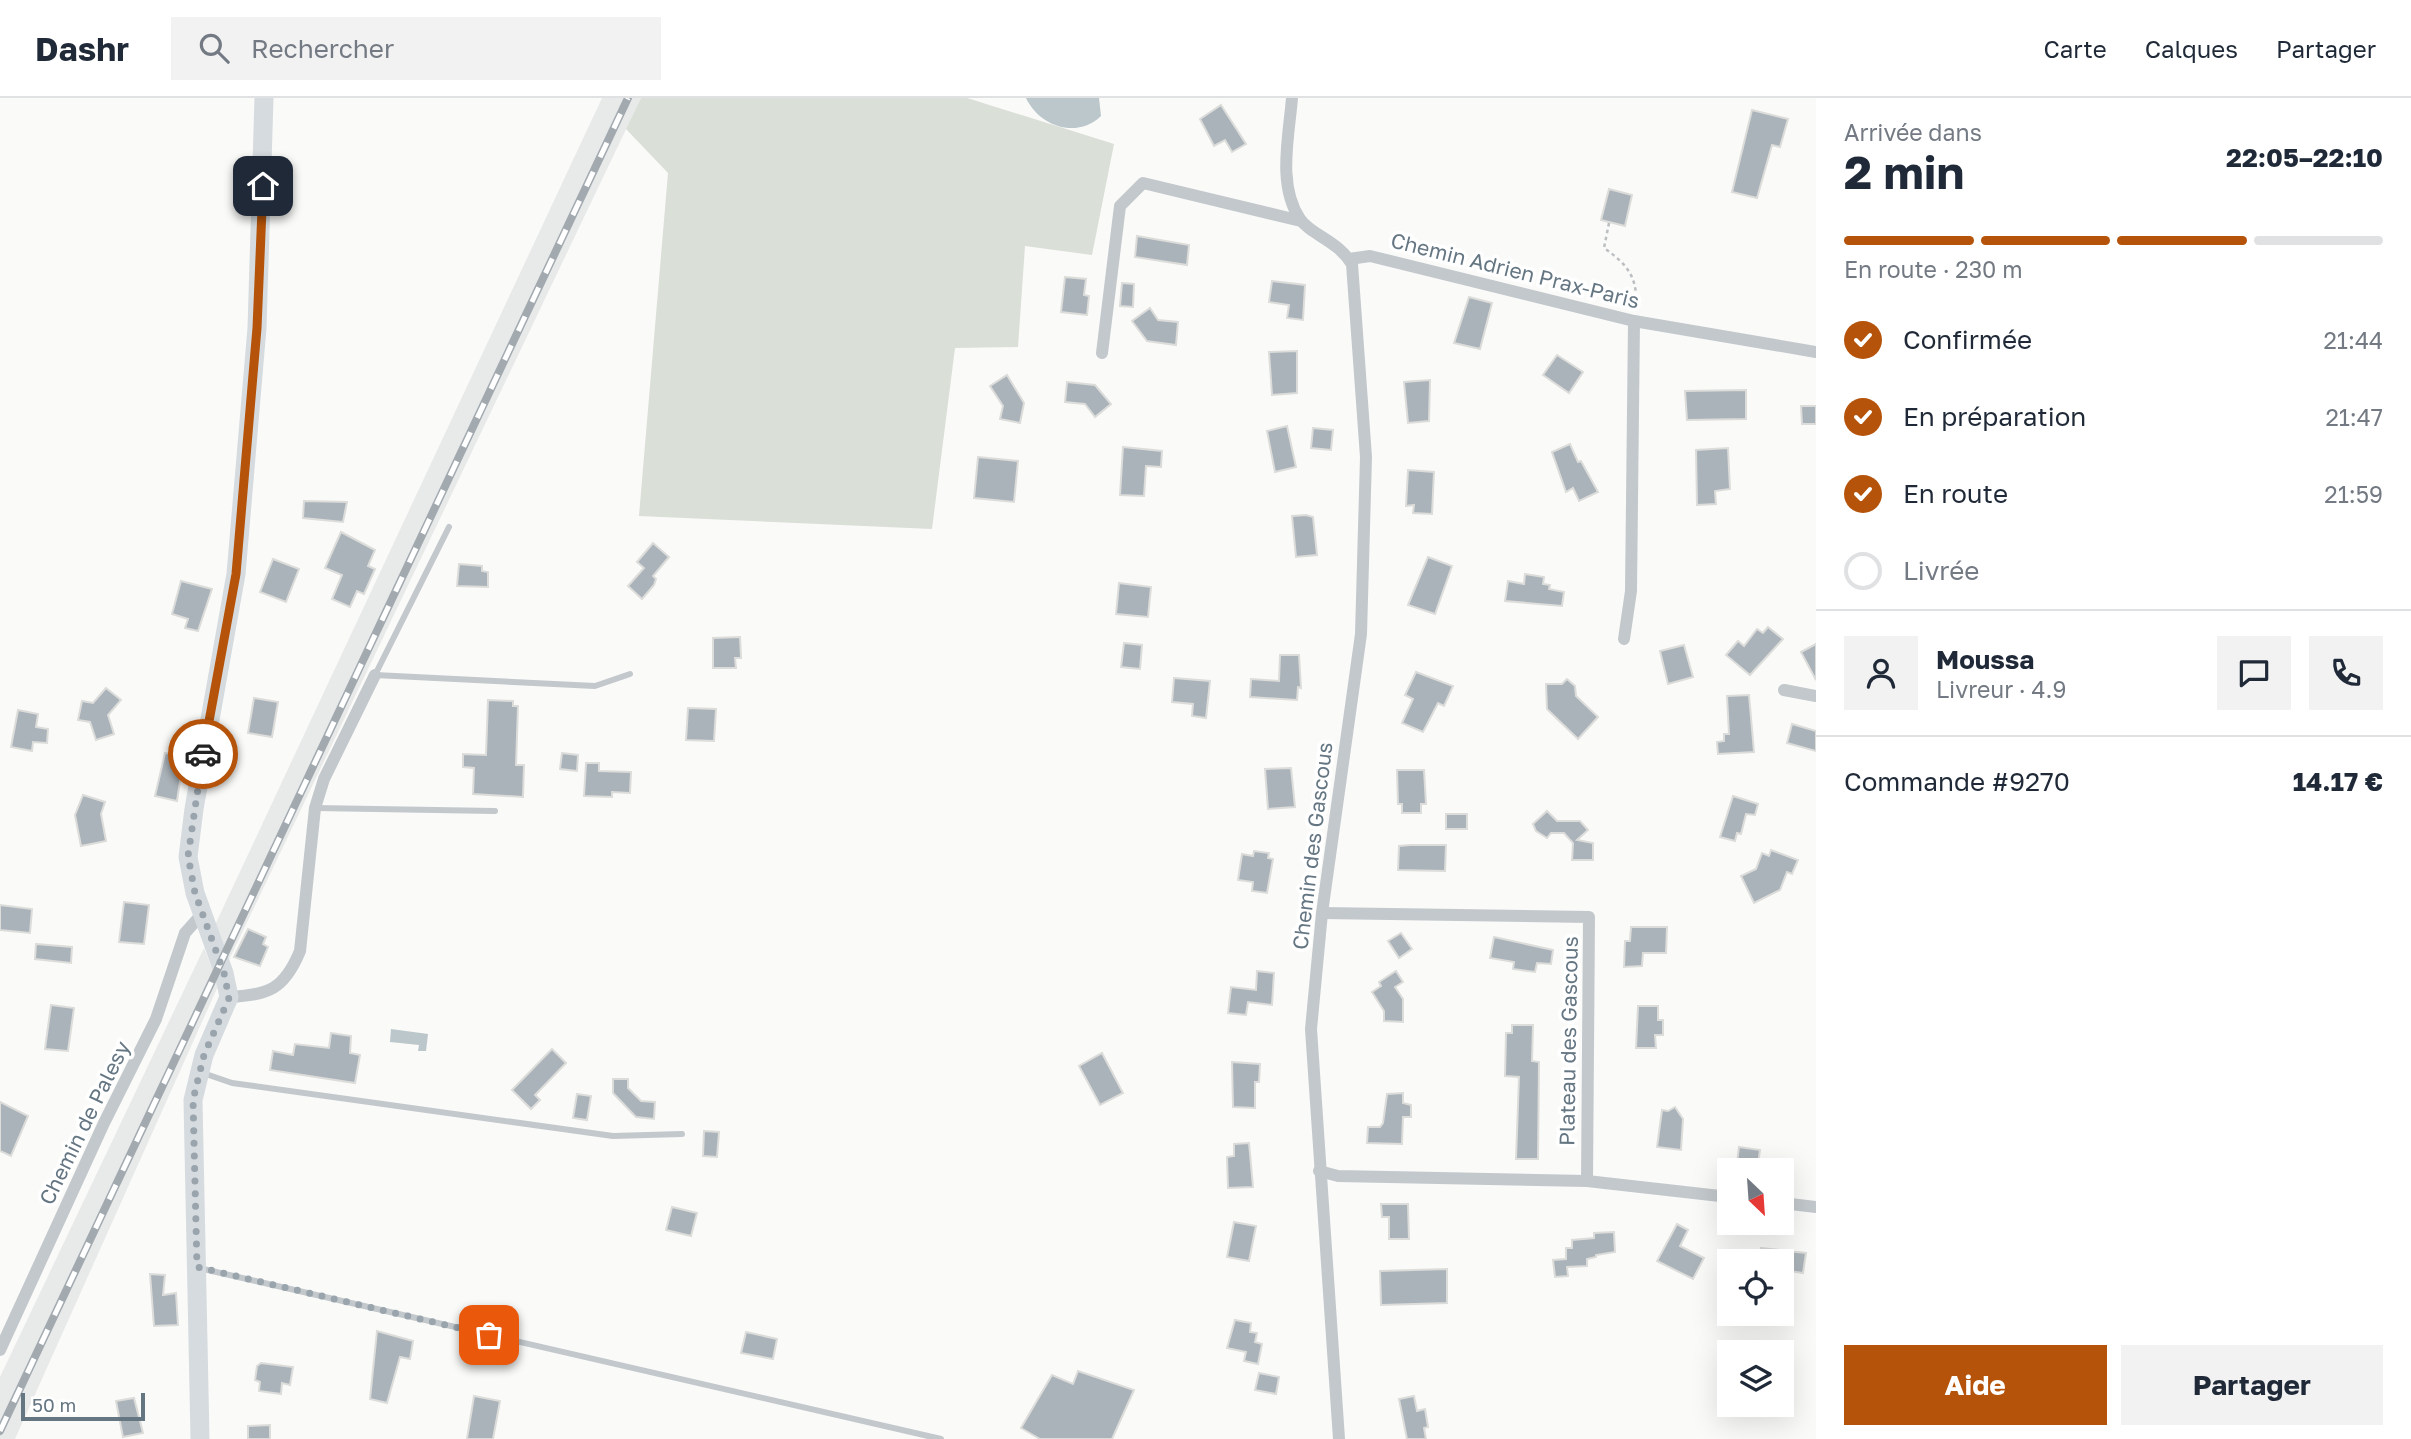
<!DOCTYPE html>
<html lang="fr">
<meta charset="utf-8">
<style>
body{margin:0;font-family:"Golos Text",sans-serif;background:#f2f2f3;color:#1f2937;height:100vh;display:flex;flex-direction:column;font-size:26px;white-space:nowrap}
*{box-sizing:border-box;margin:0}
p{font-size:23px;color:#747a83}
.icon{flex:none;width:38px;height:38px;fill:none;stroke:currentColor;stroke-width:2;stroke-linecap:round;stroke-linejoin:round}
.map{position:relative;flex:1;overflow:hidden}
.side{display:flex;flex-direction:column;background:#fff;width:595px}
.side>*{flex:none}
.needle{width:46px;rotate:155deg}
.tools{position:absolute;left:1717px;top:1060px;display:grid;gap:14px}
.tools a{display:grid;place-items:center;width:77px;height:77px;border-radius:0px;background:#fff;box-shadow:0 7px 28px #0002;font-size:35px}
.scale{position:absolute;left:21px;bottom:18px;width:124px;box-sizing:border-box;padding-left:7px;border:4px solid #657683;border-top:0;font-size:19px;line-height:24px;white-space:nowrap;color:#657683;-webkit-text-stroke:5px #fff;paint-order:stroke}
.pin{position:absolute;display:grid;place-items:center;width:60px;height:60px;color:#fff;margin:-30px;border-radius:14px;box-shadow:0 4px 10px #0006}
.courier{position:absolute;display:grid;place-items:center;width:70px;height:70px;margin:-35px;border:5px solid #b45309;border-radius:50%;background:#fff;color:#222;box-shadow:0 2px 9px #0007}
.summary em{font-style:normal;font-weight:700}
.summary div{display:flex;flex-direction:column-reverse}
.summary{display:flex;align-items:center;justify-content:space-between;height:119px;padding:0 28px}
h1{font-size:46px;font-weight:700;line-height:52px}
.bar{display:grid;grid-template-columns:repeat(4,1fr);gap:10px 7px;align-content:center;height:84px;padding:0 28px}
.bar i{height:9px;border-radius:5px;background:#e0e1e3}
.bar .on{background:#b45309}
.bar p{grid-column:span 4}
.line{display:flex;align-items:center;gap:18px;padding:0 28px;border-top:2px solid #e0e1e3}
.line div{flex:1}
.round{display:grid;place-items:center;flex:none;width:74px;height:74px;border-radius:0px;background:#f2f2f3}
ol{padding:0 28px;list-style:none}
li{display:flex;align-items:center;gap:21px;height:77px}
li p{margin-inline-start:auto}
li .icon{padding:7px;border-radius:50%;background:#b45309;color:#fff;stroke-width:4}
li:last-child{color:#747a83}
li i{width:38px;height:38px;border:4px solid #e0e1e3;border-radius:50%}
.cta{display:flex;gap:14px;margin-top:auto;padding:14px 28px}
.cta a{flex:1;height:80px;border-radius:0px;background:#b45309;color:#fff;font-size:28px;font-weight:700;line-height:80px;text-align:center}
.cta a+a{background:#f2f2f3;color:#1f2937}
header{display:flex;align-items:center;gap:42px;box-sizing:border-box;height:98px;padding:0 35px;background:#fff;border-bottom:2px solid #e0e1e3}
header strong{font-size:33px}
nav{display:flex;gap:38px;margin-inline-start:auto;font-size:24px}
.search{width:490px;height:63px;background:#f2f2f3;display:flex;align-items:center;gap:18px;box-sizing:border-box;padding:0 24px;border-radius:0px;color:#747a83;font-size:26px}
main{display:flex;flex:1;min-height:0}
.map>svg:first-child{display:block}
</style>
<header>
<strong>Dashr</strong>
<div class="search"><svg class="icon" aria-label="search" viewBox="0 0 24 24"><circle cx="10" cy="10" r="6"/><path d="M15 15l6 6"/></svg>Rechercher</div>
<nav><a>Carte</a><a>Calques</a><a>Partager</a></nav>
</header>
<main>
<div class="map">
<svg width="1816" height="1341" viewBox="0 0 1816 1341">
<rect width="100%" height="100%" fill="#fafaf8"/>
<!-- built -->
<g fill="#e8e9e9">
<polygon points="602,0 641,0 229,862 215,827"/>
<polygon points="204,850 219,886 15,1341 0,1341 0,1279"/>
</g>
<!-- green -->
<polygon fill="#dadfd7" points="641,0 967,0 1114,46 1092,157 1025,148 1018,249 955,250 932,431 639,418 668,75 626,31"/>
<!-- water -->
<g fill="#bbc7cb">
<path d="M1026,0H1099L1101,18C1077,41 1040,29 1026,0Z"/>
<polygon points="391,931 428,936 426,953 418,953 419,947 390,944"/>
</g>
<!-- building -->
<g fill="#aab3b9" stroke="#dcdcda" stroke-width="2">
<polygon points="1221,7 1246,46 1232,54 1225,42 1214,48 1200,21"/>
<polygon points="1752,12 1788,21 1780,49 1772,47 1757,100 1732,94"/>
<polygon points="1609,91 1632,97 1625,128 1601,122"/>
<polygon points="1137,138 1189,147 1187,167 1135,159"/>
<polygon points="1065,179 1086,181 1084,197 1089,198 1087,217 1061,214"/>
<polygon points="1272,183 1305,187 1303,222 1287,220 1289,207 1269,204"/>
<polygon points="1122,185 1134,186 1133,209 1120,208"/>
<polygon points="1469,199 1492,205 1480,251 1454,245"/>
<polygon points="1150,210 1158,222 1178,224 1176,247 1147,243 1132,223"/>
<polygon points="1297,253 1297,295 1272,297 1269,254"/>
<polygon points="1557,257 1583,274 1569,295 1543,277"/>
<polygon points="1007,277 1024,305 1020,325 1000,321 1003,308 990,288"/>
<polygon points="1430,282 1429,323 1408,325 1404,284"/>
<polygon points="1067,284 1095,287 1111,306 1095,319 1085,306 1065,304"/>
<polygon points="1746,292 1746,321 1687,322 1685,293"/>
<polygon points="1801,308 1816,308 1816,326 1802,326"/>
<polygon points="1287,328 1296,369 1275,374 1267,333"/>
<polygon points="1313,330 1333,332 1331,352 1311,350"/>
<polygon points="1570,346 1578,364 1581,363 1598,394 1579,403 1573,390 1566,394 1552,354"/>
<polygon points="1123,349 1162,353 1161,369 1146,368 1144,398 1120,397"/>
<polygon points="1728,350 1730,391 1715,393 1716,406 1697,407 1696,352"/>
<polygon points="978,359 1018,363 1014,404 974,400"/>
<polygon points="1408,372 1434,374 1432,416 1413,415 1414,407 1406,408"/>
<polygon points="304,403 347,404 343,424 303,420"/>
<polygon points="1306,417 1313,419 1317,457 1296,459 1292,418"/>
<polygon points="341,434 375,452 368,468 375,471 364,496 357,493 350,509 332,501 342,477 325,470"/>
<polygon points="653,445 669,459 653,478 656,481 654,487 642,501 628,488 644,470 637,464"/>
<polygon points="1428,459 1452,468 1435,516 1408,507"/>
<polygon points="273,461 299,471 286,504 260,494"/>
<polygon points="459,466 482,468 482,473 488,474 488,489 457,488"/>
<polygon points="1525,476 1544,479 1543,486 1550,487 1549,491 1564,494 1562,508 1505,503 1508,483 1524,486"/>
<polygon points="181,483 212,491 198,533 185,530 188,521 172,516"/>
<polygon points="1119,485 1151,489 1148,519 1116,516"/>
<polygon points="1768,529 1783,541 1750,577 1726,557 1738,543 1744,548 1757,531 1763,535"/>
<polygon points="740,539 741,560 735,560 736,570 713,570 713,540"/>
<polygon points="1124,545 1142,547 1140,571 1121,569"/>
<polygon points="1816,546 1816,582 1801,554"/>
<polygon points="1684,547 1693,579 1668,586 1660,553"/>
<polygon points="1280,557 1299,557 1301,590 1298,589 1297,602 1250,599 1251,581 1279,583"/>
<polygon points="1416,574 1453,588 1444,608 1438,605 1423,634 1402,625 1413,601 1405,597"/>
<polygon points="1174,580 1210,583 1206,620 1192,618 1193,606 1172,604"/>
<polygon points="1567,581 1575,588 1576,598 1598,619 1578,641 1547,611 1546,586 1562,586"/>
<polygon points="106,590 121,602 108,617 114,636 96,642 90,624 78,622 82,603 93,605"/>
<polygon points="1749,597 1754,654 1718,656 1717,644 1724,643 1724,636 1729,636 1727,598"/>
<polygon points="254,600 278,604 272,639 248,635"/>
<polygon points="488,602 513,603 513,608 518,608 516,667 524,667 523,699 473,696 474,670 463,669 463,656 486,657"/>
<polygon points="688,610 716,611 714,643 686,642"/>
<polygon points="18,612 38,616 36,629 48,631 47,645 33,644 32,653 11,649"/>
<polygon points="1792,626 1816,633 1816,653 1787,645"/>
<polygon points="165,655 184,657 177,703 155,698"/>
<polygon points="562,655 578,657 577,673 560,671"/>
<polygon points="586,665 599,665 599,673 631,674 630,695 612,694 612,699 584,698"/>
<polygon points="1291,670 1295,709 1268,711 1265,671"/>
<polygon points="1397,672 1424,672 1426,706 1421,706 1421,715 1402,715 1402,706 1398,706"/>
<polygon points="83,697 105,704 101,716 106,743 81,748 75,717"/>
<polygon points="1733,698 1758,706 1755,717 1746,716 1741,736 1737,735 1735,743 1720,739"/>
<polygon points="1547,713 1557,723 1580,723 1588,732 1577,742 1593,745 1593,762 1572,762 1573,745 1564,735 1551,735 1547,740 1536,733 1533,726"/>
<rect x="1446" y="716" width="21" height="15"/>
<polygon points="1410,747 1446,747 1445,773 1398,772 1399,748"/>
<polygon points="1771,752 1798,762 1792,776 1787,774 1780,792 1754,805 1741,778 1756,771 1762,755 1769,758"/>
<polygon points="1254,753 1269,755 1268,760 1273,761 1267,795 1252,793 1253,784 1238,782 1242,756 1253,758"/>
<polygon points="124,804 149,807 144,846 119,844"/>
<polygon points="0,807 32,811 30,835 0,832"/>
<polygon points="1631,829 1667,829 1666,855 1643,855 1642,868 1624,869 1625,843 1630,843"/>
<polygon points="248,831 266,839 263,846 268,849 260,868 234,859"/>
<polygon points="1401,835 1412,851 1399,860 1388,843"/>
<polygon points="1494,839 1553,852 1551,866 1537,865 1535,874 1513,871 1514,864 1490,860"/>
<polygon points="36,846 72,849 71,865 35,861"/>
<polygon points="1257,873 1274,875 1272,907 1248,904 1246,917 1228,915 1231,889 1256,892"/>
<polygon points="1396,873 1403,884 1395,889 1403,901 1403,924 1384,923 1384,913 1372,894 1381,888 1379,884"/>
<polygon points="51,907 74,910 68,953 45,951"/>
<polygon points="1638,908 1658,908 1658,922 1663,922 1663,937 1655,937 1656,950 1636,950"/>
<polygon points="1512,927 1533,927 1532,963 1539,964 1538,1061 1516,1061 1519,979 1505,978 1506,935 1512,935"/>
<polygon points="331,935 351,938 350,955 360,957 355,985 270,972 273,953 293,957 295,946 329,950"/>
<polygon points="552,951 566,965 535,997 540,1002 531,1011 512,992"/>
<polygon points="1102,955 1123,995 1100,1007 1079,968"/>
<polygon points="1232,964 1260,966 1259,984 1255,984 1255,1010 1233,1009"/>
<polygon points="613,981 628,981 628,990 641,1003 655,1004 654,1021 636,1019 613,995"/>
<polygon points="1403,995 1403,1005 1411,1007 1411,1019 1403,1019 1402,1046 1367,1045 1368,1029 1380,1029 1383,1025 1387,996"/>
<polygon points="577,996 591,998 587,1022 573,1020"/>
<polygon points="0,1004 28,1018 11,1058 0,1053"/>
<polygon points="1675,1009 1683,1021 1681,1052 1657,1049 1662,1012 1668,1013"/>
<polygon points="704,1033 719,1034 717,1059 703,1058"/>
<polygon points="1249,1045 1253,1089 1228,1090 1227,1059 1234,1058 1234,1046"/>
<polygon points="1739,1049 1760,1052 1757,1073 1736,1073"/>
<polygon points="1381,1106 1408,1106 1409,1141 1389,1141 1389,1119 1382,1119"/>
<polygon points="672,1109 697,1115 691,1138 666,1132"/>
<polygon points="1234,1124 1256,1128 1249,1163 1227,1159"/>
<polygon points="1677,1126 1688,1132 1680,1148 1704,1160 1693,1181 1657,1163"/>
<polygon points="1614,1134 1615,1154 1596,1157 1596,1159 1587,1161 1587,1168 1567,1169 1568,1178 1555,1179 1553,1162 1566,1161 1566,1150 1572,1150 1572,1142 1594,1140 1594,1135"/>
<polygon points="1761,1150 1806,1155 1803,1175 1782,1172 1782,1164 1760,1164"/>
<polygon points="1447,1171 1447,1205 1381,1207 1380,1173"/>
<polygon points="150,1176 165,1177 163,1197 176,1195 178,1227 154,1228"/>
<polygon points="1235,1222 1251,1225 1250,1234 1257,1235 1255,1244 1262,1246 1258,1266 1244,1263 1246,1254 1227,1250"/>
<polygon points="377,1233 413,1243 410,1261 400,1259 387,1305 370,1301"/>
<polygon points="746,1234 777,1241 773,1261 741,1255"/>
<polygon points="261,1265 293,1269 290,1287 282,1285 281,1296 259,1293 260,1284 255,1282 257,1268"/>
<polygon points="1078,1273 1134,1292 1112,1341 1040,1341 1021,1330 1052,1277 1073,1286"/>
<polygon points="1259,1275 1279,1279 1276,1296 1255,1292"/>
<polygon points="474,1298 500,1303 493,1341 467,1341"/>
<polygon points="1414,1298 1417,1313 1425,1311 1428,1329 1424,1330 1426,1341 1407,1341 1399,1301"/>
<polygon points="134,1300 143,1335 123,1339 116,1303"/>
<polygon points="270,1327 270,1341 248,1341 248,1328"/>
</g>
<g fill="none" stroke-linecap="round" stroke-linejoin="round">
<!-- path -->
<path stroke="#bbbfc2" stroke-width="2.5" stroke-dasharray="3.5 3.5" stroke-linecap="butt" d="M1609,125L1604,150C1627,166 1638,179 1636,209"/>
<!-- lane -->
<g stroke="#c3c8cc" stroke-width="6">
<polyline points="449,429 375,577 595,588 630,576"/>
<polyline points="315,710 495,713"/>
<polyline points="203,975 232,985 613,1038 682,1036"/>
<polyline points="199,1170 941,1341"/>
</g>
<!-- street -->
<g stroke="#c3c8cc" stroke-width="12">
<path d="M1292,0C1289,38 1277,87 1300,121C1311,137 1337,142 1352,166L1366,359L1361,536L1322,815L1311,931L1339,1341"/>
<polyline points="1349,161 1370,158 1634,223 1816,254"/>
<polyline points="1102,255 1120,108 1143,85 1301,123"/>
<polyline points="1624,541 1631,493 1634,223"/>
<polyline points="1784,592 1816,598"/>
<polyline points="1322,815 1589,819 1587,1083"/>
<path d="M229,899C268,897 284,892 300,853L315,710L324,681L375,577"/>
<polyline points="1319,1073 1338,1078 1587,1083 1729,1099"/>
<polyline points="1782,1105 1816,1109"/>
<polyline points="0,1252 104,1025 156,921 185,835 202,816"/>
</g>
<!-- secondary -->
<polyline stroke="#d6dbdf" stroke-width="19" points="200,1341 193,1002 204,957 229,899 224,875 195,795 188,759 194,711 236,476 257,230 264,0"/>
<!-- rail casing -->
<g stroke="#a2aab0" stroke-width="8">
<polyline id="rail" points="0,1333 628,0"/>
</g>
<!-- rail -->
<use href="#rail" stroke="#fff" stroke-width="5" stroke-dasharray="16" stroke-linecap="butt"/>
</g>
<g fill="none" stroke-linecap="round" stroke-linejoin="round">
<!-- done -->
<polyline stroke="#99a4ac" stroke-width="7" stroke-dasharray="0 12.6" points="203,656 188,758 195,795 224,875 229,900 204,957 193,1002 197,1169 489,1237"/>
<!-- route -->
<polyline stroke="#b45309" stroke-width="9" points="203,656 236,476 257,230 263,88"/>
</g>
<g text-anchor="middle" stroke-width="7" stroke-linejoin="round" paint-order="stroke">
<!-- street labels -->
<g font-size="21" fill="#657683" stroke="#fff">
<text transform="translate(1515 173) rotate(14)" y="7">Chemin Adrien Prax-Paris</text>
<text transform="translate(1313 748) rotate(-83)" y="7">Chemin des Gascous</text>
<text transform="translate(1569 943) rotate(-89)" y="7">Plateau des Gascous</text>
<text transform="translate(85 1025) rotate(-64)" y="7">Chemin de Palesy</text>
</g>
</g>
</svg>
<div class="tools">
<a><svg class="needle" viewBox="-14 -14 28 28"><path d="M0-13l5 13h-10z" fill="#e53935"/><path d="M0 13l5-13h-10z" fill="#747a83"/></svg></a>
<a><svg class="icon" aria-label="locate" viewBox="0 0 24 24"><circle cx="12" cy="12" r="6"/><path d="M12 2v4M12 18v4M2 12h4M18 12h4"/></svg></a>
<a><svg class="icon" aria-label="layers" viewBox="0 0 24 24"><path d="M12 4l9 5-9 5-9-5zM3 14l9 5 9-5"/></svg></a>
</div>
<div class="scale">50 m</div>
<div class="pin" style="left:489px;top:1237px;background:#ea580c"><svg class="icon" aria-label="bag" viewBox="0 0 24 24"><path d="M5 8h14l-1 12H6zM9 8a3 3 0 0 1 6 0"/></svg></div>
<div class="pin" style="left:263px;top:88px;background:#1f2937"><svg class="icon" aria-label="home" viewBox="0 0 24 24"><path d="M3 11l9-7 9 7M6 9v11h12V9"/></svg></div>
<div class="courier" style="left:203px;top:656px"><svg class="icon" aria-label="car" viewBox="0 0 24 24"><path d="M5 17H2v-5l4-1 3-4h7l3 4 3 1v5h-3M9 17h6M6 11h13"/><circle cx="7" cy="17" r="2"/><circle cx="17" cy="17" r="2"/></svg></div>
</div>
<section class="side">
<div class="summary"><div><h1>2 min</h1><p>Arrivée dans</p></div><em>22:05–22:10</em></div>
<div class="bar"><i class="on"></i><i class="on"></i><i class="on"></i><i></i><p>En route · 230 m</p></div>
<ol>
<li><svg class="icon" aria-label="check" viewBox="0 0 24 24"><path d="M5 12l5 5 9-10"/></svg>Confirmée<p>21:44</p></li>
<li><svg class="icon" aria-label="check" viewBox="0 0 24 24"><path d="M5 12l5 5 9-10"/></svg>En préparation<p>21:47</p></li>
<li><svg class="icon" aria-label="check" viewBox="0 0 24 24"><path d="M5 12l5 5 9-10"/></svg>En route<p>21:59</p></li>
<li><i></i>Livrée</li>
</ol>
<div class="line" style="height:126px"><a class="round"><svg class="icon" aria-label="person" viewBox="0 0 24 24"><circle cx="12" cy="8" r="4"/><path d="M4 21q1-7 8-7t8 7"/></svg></a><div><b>Moussa</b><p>Livreur · 4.9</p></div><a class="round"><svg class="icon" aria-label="chat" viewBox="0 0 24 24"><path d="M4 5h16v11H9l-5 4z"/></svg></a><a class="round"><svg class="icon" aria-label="phone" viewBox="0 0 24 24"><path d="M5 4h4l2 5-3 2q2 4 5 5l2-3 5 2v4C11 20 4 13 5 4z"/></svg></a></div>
<div class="line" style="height:91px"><div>Commande #9270</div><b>14.17 €</b></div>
<div class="cta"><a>Aide</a><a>Partager</a></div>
</section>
</main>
